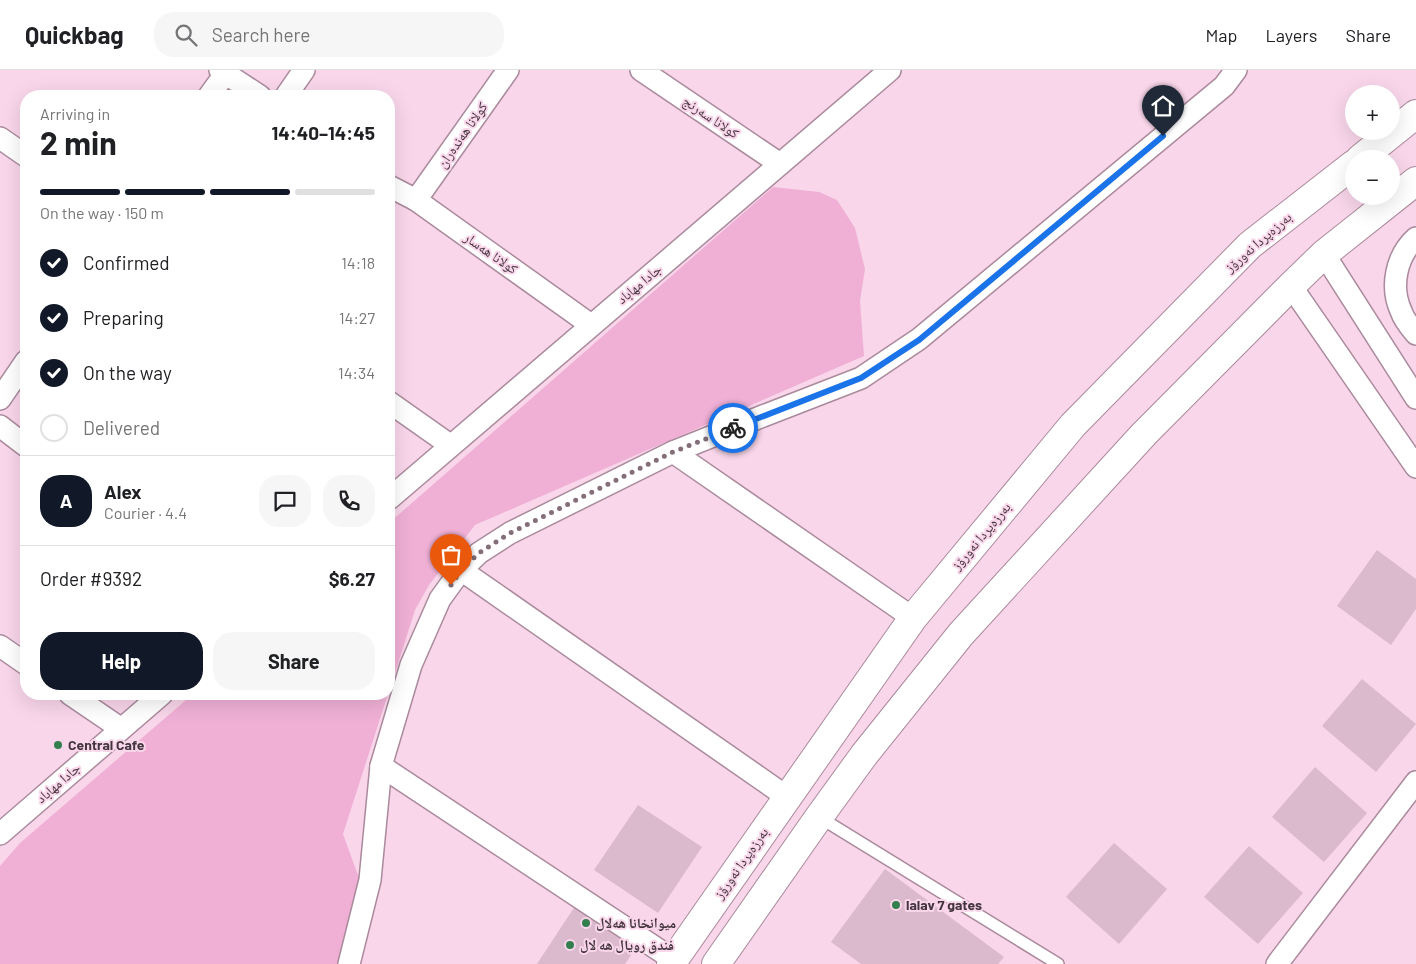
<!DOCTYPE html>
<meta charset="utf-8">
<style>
body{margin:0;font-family:Barlow,"Noto Naskh Arabic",sans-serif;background:#f6f6f6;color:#202124;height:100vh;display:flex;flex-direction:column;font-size:19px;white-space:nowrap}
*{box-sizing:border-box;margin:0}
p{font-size:16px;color:#757577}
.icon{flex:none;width:28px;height:28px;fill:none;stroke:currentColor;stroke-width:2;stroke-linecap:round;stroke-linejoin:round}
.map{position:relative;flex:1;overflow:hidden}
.panel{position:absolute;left:20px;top:20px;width:375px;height:610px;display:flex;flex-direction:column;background:#fff;border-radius:20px;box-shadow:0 5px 20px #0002}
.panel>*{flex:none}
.buttons{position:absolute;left:1345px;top:15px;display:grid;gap:10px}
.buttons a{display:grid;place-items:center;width:55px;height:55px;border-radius:50%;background:#fff;box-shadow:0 5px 20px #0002;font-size:25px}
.pin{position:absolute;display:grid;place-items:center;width:42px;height:42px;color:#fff;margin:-51px -21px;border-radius:50% 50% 50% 0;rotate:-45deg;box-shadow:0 0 5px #0007}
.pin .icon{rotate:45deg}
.courier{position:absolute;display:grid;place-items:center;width:50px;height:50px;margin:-25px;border:4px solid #1a73e8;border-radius:50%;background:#fff;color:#222;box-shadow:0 1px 6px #0007}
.summary em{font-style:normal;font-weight:700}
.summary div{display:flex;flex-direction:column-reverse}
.summary{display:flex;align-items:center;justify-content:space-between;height:85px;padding:0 20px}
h1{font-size:32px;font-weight:700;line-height:38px}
.bar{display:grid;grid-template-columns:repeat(4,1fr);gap:8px 5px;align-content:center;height:60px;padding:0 20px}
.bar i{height:6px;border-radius:4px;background:#e0e0e0}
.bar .current{background:#111827}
.bar p{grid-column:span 4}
.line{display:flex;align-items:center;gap:12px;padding:0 20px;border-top:1px solid #e0e0e0}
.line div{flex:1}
.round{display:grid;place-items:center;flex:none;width:52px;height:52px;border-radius:20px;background:#f6f6f6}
ol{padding:0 20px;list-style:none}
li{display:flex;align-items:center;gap:15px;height:55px}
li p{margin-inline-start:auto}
li .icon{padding:5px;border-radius:50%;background:#111827;color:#fff;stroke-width:4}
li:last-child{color:#757577}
li i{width:28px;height:28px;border:2px solid #e0e0e0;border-radius:50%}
.action{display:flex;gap:10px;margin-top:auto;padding:10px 20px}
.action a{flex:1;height:58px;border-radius:20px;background:#111827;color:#fff;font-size:20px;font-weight:700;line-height:58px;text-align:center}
.action a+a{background:#f6f6f6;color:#202124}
header{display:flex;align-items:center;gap:30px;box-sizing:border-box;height:70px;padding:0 25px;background:#fff;border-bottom:1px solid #e0e0e0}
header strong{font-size:24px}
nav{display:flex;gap:28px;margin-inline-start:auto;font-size:18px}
.search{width:350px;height:45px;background:#f6f6f6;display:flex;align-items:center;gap:12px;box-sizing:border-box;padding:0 18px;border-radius:20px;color:#757577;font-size:19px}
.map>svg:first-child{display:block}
</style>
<header>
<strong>Quickbag</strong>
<div class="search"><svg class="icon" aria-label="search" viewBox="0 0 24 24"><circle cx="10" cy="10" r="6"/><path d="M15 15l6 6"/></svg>Search here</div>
<nav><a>Map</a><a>Layers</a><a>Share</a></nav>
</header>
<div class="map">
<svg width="1416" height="894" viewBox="0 0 1416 894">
<rect width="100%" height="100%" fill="#f9d6ea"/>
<!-- green -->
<g fill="#f0b0d6">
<polygon points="773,117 819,122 837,130 855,158 865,199 860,231 864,286 475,455 429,515 415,540 389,622 389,453"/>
<polygon points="193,624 388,624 343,764 364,822 342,894 0,894 0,796 20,773"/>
</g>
<!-- building -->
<g fill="#dcbacd">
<polygon points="1377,480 1416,509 1416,539 1391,575 1337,536"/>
<polygon points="1362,609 1416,654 1376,702 1322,656"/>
<polygon points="1315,697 1367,743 1324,792 1272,747"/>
<polygon points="638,735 702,777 658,843 594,800"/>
<polygon points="1114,773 1167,819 1119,874 1066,827"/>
<polygon points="1249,776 1303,823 1258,874 1204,827"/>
<polygon points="885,799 1004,887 998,894 861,894 831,872"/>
<polygon points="577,833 639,873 625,894 537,894"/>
</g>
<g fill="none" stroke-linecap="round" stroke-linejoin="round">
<!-- service casing -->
<g stroke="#aa8a9c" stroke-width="14">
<polyline id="service" points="819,747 1058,894"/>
</g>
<!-- minor casing -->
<g stroke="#aa8a9c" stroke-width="24">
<g id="minor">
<polyline points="220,0 260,26"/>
<polyline points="641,0 780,94"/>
<polyline points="209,26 225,4"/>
<polyline points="286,26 304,0"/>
<polyline points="0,68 26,86"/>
<polyline points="389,116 416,130 591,255"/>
<polyline points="416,130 508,0"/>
<path d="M1416,168C1396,186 1390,217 1401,241C1404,250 1410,257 1416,264"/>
<polyline points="1324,184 1416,328"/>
<polyline points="1291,216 1416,397"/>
<polyline points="0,329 26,291"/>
<polyline points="389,332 450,375"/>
<polyline points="0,356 26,376"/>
<polyline points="673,382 913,548"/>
<polyline points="389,429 890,0"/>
<polyline points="461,500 787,727"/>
<polyline points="0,576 26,594"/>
<polyline points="70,624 120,658"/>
<polyline points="381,696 674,890"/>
<polyline points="0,764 162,624"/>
<polyline points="349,894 370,810 381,696 411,595 440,529 461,500 479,483 510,463 673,382 763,346 861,308 919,269 1224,16 1236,0"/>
<polyline points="1277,894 1416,712"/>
</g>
</g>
<!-- primary casing -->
<g stroke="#aa8a9c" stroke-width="30">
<g id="primary">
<polyline points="1360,89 1416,44"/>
<polyline points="671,894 913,548 1073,355 1250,175 1354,94"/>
<polyline points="716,894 819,747 864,685 961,564 1144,364 1291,216 1324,184 1416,111"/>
</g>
</g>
<!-- service -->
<use href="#service" stroke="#fff" stroke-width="11"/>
<!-- minor -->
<use href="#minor" stroke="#fff" stroke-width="21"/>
<!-- primary -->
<use href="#primary" stroke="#fff" stroke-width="28"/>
</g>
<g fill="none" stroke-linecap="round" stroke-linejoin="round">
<!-- done -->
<polyline stroke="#836e7a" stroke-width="5" stroke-dasharray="0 9" points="451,515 461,500 479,483 510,463 673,382 733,358"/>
<!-- route -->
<polyline stroke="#1a73e8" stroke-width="6" points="733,358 861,308 919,270 1163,66"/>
</g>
<!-- markers -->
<g fill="#337f4e" stroke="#f9d6ea" stroke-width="2">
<circle cx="58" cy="675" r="5"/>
<circle cx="896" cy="835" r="5"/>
<circle cx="586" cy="853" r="5"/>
<circle cx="570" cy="875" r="5"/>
</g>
<g text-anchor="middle" stroke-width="4" stroke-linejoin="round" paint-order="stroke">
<!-- street labels -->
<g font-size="14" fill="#44363e" stroke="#f9d6ea">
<text transform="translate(711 47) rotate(34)" y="5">کولانا سەرنج</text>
<text transform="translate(462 65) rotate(-55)" y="5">کولانا هه‌نده‌ران</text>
<text transform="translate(1258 172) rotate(-41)" y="5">بەرزەپردا نەورۆز</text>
<text transform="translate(491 183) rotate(35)" y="5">کولانا هه‌سار</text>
<text transform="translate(639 214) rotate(-40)" y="5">جادا مهاباد</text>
<text transform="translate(981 466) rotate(-50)" y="5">بەرزەپردا نەورۆز</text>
<text transform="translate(58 713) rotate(-41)" y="5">جادا مهاباد</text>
<text transform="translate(741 793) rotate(-55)" y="5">بەرزەپردا نەورۆز</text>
</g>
<!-- poi labels -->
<g font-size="14" font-weight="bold" fill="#44363e" stroke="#f9d6ea" text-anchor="start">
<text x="68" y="680">Central Cafe</text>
<text x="906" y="840">lalav 7 gates</text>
<text x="596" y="858">میوانخانا هەلال</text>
<text x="580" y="880">فندق رويال هه لال</text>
</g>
</g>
</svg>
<div class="buttons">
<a>+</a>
<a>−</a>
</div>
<div class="pin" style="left:451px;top:515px;background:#ea580c"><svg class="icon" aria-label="bag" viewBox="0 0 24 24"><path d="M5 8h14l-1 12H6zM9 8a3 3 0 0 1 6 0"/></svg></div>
<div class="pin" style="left:1163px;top:66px;background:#1f2937"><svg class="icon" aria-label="home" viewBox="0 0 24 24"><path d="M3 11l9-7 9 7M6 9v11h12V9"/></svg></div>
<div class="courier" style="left:733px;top:358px"><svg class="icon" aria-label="bike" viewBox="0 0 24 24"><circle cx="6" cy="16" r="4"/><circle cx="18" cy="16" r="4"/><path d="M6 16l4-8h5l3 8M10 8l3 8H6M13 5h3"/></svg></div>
<section class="panel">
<div class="summary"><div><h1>2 min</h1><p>Arriving in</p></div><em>14:40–14:45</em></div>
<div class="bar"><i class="current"></i><i class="current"></i><i class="current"></i><i></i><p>On the way · 150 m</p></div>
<ol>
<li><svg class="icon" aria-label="check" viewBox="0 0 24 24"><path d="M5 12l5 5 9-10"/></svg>Confirmed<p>14:18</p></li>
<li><svg class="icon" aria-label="check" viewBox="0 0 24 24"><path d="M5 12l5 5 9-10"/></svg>Preparing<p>14:27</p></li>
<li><svg class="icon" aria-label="check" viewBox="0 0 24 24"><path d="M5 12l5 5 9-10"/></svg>On the way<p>14:34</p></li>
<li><i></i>Delivered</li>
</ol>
<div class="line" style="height:90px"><b class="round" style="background:#111827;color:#fff">A</b><div><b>Alex</b><p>Courier · 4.4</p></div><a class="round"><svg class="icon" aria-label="chat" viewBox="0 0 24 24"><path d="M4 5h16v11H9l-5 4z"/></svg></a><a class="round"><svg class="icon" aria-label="phone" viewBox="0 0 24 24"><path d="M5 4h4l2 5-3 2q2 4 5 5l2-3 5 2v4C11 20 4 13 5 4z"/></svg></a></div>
<div class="line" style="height:65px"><div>Order #9392</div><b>$6.27</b></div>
<div class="action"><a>Help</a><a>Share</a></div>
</section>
</div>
